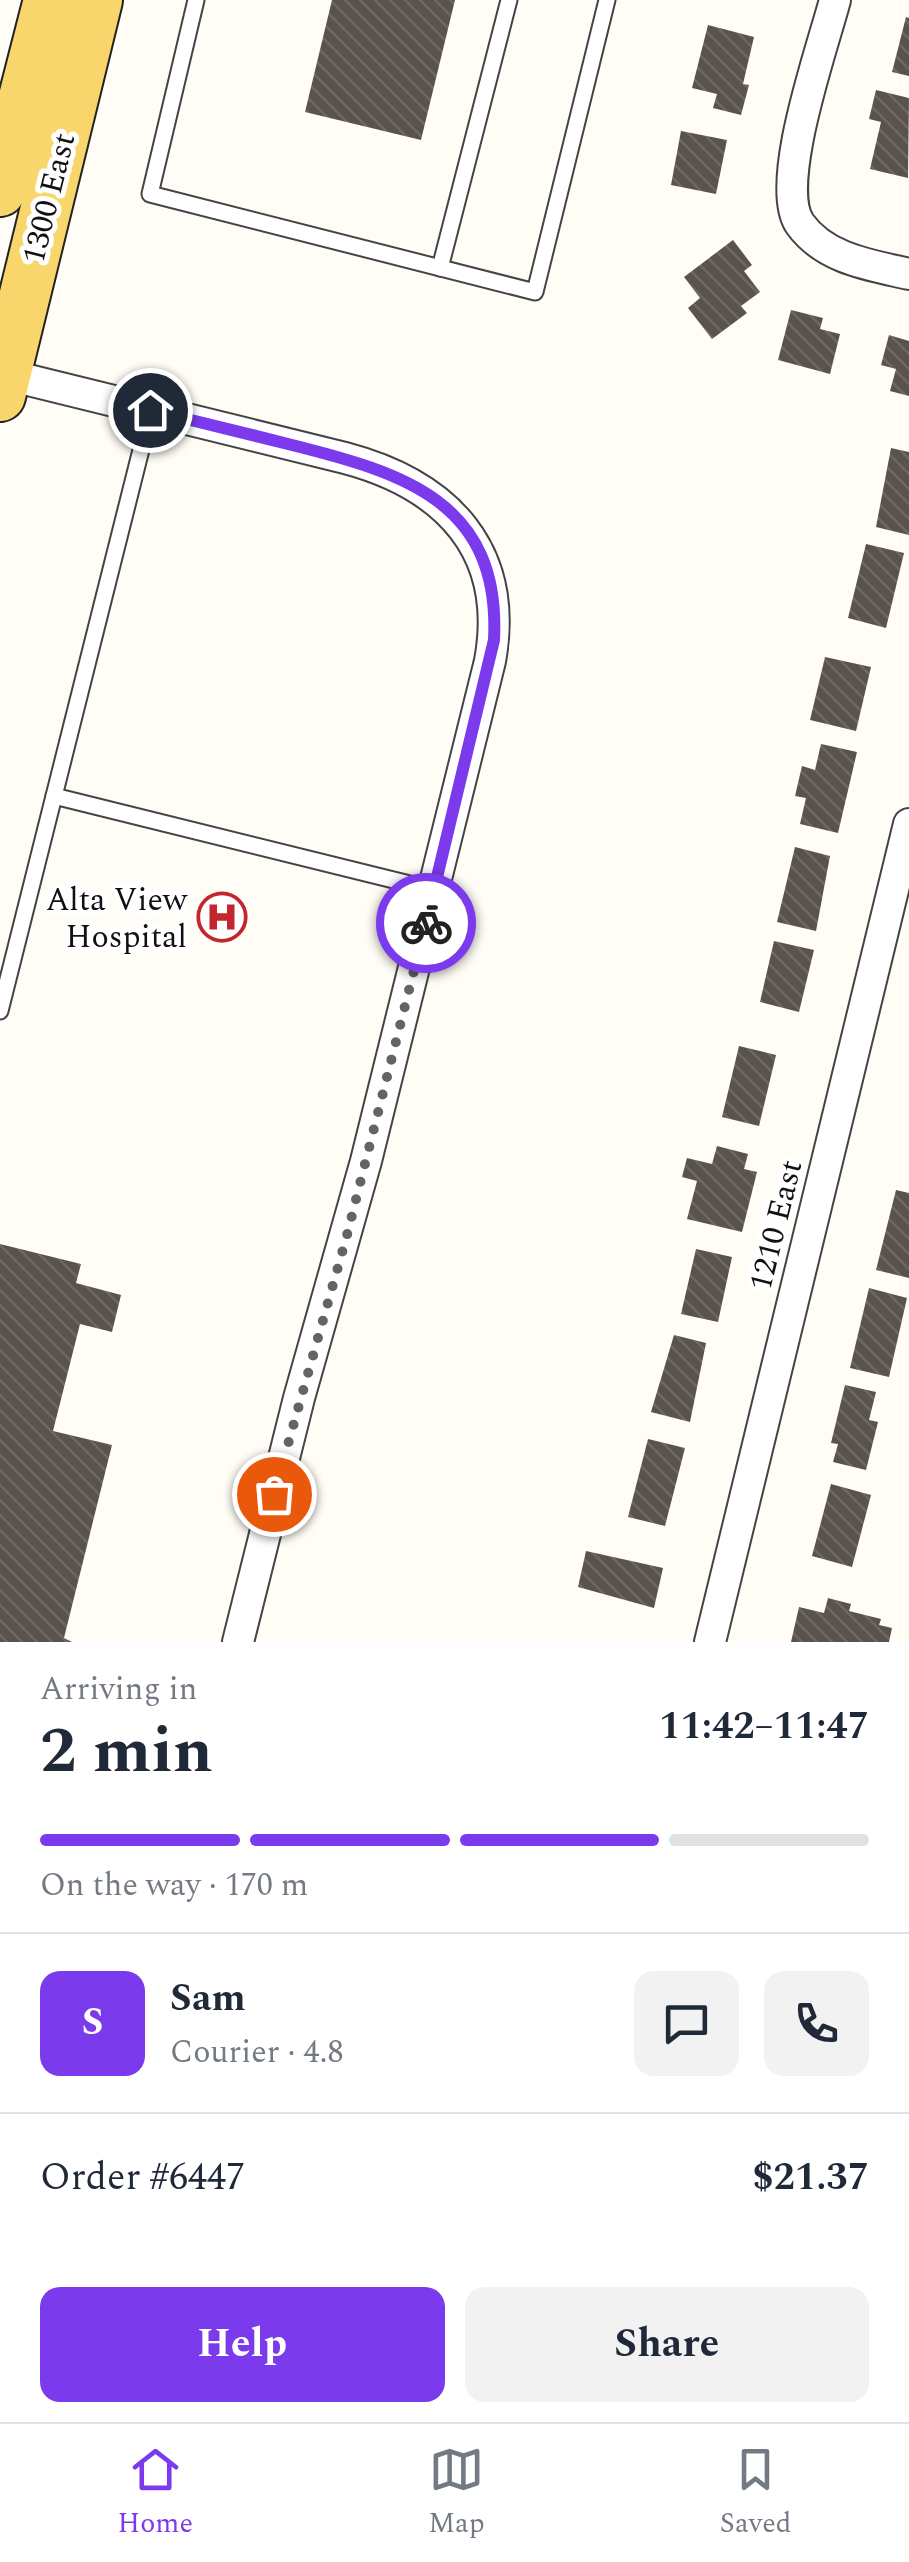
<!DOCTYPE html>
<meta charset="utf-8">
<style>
body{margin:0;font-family:Spectral,serif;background:#f2f2f3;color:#1f2937;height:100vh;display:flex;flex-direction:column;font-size:38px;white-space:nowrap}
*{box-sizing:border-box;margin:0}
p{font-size:32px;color:#747a83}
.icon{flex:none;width:55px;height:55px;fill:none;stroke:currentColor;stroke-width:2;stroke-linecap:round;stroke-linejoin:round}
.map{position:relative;height:1642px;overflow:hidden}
.sheet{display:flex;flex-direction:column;background:#fff;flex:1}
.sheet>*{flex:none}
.pin{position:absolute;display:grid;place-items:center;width:85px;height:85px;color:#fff;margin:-42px;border:5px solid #fff;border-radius:50%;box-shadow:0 2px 10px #0007}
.courier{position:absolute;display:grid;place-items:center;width:100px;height:100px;margin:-50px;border:8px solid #7c3aed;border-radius:50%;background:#fff;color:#222;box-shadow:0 2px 12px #0007}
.head em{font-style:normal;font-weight:700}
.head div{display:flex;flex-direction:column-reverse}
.head{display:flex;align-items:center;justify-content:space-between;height:170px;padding:0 40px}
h1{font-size:65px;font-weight:700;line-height:75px}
.bar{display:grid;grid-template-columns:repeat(4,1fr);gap:15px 10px;align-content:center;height:120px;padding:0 40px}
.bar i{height:12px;border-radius:8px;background:#e0e1e3}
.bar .selected{background:#7c3aed}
.bar p{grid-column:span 4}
.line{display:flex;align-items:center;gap:25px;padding:0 40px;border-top:2px solid #e0e1e3}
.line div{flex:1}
.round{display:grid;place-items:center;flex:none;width:105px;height:105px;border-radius:20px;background:#f2f2f3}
.primary-button{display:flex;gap:20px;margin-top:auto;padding:20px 40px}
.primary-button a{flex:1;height:115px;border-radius:20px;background:#7c3aed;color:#fff;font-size:40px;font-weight:700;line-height:115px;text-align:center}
.primary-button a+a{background:#f2f2f3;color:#1f2937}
.tab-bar{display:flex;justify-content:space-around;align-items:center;height:140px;border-top:2px solid #e0e1e3;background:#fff;font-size:28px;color:#747a83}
.tab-bar a{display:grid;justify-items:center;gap:5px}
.tab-bar .selected{color:#7c3aed}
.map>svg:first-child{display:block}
</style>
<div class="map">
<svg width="909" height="1642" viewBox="0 0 909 1642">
<defs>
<pattern id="building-back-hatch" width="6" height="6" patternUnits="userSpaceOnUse" patternTransform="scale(2.5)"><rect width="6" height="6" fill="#5a524d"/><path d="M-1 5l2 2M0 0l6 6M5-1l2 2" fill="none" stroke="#6d6662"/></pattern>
</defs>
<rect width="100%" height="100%" fill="#fffdf5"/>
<!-- building -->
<g fill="url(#building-back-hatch)">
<polygon points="332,0 455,0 421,140 305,112"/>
<polygon points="906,17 909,18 909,76 892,72"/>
<polygon points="708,25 754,37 743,84 749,85 741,115 713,108 717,94 692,88"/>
<polygon points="876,90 909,98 908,178 870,169 881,122 869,119"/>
<polygon points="681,131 727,140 716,194 671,185"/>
<polygon points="733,240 752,265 744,271 760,292 741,306 747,313 712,339 688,308 700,298 684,277"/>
<polygon points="791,310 823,318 820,329 840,334 830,374 778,360"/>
<polygon points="889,335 909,341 909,396 890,391 896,369 881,365"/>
<polygon points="891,448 909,452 909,535 876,527"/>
<polygon points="866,544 904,553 886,628 848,618"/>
<polygon points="825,657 871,667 856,731 810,720"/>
<polygon points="821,744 857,752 838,833 800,824 806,798 795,796 802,766 815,770"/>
<polygon points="795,847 830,856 816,931 777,922"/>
<polygon points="774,941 814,950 799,1012 760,1002"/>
<polygon points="739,1046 776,1055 759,1126 722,1117"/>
<polygon points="717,1146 748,1154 744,1169 757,1172 742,1232 687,1219 697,1181 682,1177 687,1158 712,1164"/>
<polygon points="896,1190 909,1193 909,1278 876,1270"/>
<polygon points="0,1244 81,1264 76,1283 121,1295 112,1332 80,1324 53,1431 112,1445 64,1638 72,1642 0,1642"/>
<polygon points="696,1249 732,1257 718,1322 681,1314"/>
<polygon points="869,1288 907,1298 889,1377 850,1368"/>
<polygon points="674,1335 706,1343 690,1422 651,1412"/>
<polygon points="845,1385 876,1392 869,1420 878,1422 866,1470 833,1462 838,1444 831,1443"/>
<polygon points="648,1439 685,1448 665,1526 628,1517"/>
<polygon points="831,1484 871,1495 852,1567 812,1556"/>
<polygon points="586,1551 663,1568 654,1608 578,1587"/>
<polygon points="828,1598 851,1604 849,1611 881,1619 879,1625 892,1628 889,1642 791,1642 799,1607 824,1613"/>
</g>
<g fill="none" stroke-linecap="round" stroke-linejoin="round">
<!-- lane casing -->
<g stroke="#444" stroke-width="19">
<g id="lane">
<polyline points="196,0 150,194 535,292 607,0"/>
<polyline points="440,268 509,0"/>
<polyline points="54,796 434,890"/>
<polyline points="0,1011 151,410"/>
</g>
</g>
<!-- street casing -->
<g stroke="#444" stroke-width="34">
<g id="street">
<path d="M835,0C823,46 773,186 800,224C825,259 870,265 909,274"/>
<path d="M0,373L345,458C447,485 510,551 490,661L366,1161L299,1398L238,1642"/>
<polyline points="710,1642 909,824"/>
</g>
</g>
<!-- primary casing -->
<g stroke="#222" stroke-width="54">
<g id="primary">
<polyline points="0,191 49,0"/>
<polyline points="0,396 97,0"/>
</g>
</g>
<!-- lane -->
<use href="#lane" stroke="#fff" stroke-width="15"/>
<!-- street -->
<use href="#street" stroke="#fff" stroke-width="30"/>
<!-- primary -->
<use href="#primary" stroke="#f9d66b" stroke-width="50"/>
</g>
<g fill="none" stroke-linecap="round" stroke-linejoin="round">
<!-- done -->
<polyline stroke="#646461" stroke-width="10" stroke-dasharray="0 18" points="274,1494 347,1235 426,923"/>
<!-- route -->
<path stroke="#7c3aed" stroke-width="12" d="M150,410C198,422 245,433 292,445C404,473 501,502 494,640L426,923"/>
</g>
<!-- icons -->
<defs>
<g id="hospital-ring" transform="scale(2.5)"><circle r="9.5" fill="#fff" stroke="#c4262e" stroke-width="1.5"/><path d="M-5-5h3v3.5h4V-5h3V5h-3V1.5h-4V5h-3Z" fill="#c4262e"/></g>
</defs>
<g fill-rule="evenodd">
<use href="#hospital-ring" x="222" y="917"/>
</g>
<g text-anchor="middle" stroke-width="10" stroke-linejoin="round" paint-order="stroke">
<!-- street labels -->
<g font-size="32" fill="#111" stroke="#fff">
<text transform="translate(48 198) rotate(-76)" y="11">1300 East</text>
<text transform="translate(775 1225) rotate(-76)" y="11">1210 East</text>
</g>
<!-- poi labels -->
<g font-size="32" fill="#111" stroke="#fff" text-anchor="end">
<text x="187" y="910">Alta View<tspan x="187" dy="37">Hospital</tspan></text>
</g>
</g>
</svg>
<div class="pin" style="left:274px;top:1494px;background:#ea580c"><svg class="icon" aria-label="bag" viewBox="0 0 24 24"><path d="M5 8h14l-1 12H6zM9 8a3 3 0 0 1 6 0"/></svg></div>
<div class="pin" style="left:150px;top:410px;background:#1f2937"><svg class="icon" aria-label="home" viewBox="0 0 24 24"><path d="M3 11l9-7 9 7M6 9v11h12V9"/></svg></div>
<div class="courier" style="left:426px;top:923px"><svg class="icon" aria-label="bike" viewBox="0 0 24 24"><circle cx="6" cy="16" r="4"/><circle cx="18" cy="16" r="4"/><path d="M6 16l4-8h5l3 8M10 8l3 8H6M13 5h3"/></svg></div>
</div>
<section class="sheet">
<div class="head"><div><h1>2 min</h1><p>Arriving in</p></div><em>11:42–11:47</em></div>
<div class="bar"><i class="selected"></i><i class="selected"></i><i class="selected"></i><i></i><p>On the way · 170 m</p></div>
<div class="line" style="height:180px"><b class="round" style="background:#7c3aed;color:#fff">S</b><div><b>Sam</b><p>Courier · 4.8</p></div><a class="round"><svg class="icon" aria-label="chat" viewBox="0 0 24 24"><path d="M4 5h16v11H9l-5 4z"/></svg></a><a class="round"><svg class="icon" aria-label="phone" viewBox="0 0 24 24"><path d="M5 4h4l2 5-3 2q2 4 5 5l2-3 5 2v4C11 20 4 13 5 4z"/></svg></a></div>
<div class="line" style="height:130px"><div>Order #6447</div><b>$21.37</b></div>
<div class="primary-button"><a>Help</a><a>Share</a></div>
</section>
<nav class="tab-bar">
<a class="selected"><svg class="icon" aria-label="home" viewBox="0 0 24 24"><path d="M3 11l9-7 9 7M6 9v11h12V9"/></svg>Home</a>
<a><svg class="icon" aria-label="map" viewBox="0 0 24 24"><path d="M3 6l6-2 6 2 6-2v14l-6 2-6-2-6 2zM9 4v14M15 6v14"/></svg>Map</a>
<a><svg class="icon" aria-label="saved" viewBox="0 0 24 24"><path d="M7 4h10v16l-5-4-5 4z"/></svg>Saved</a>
</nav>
